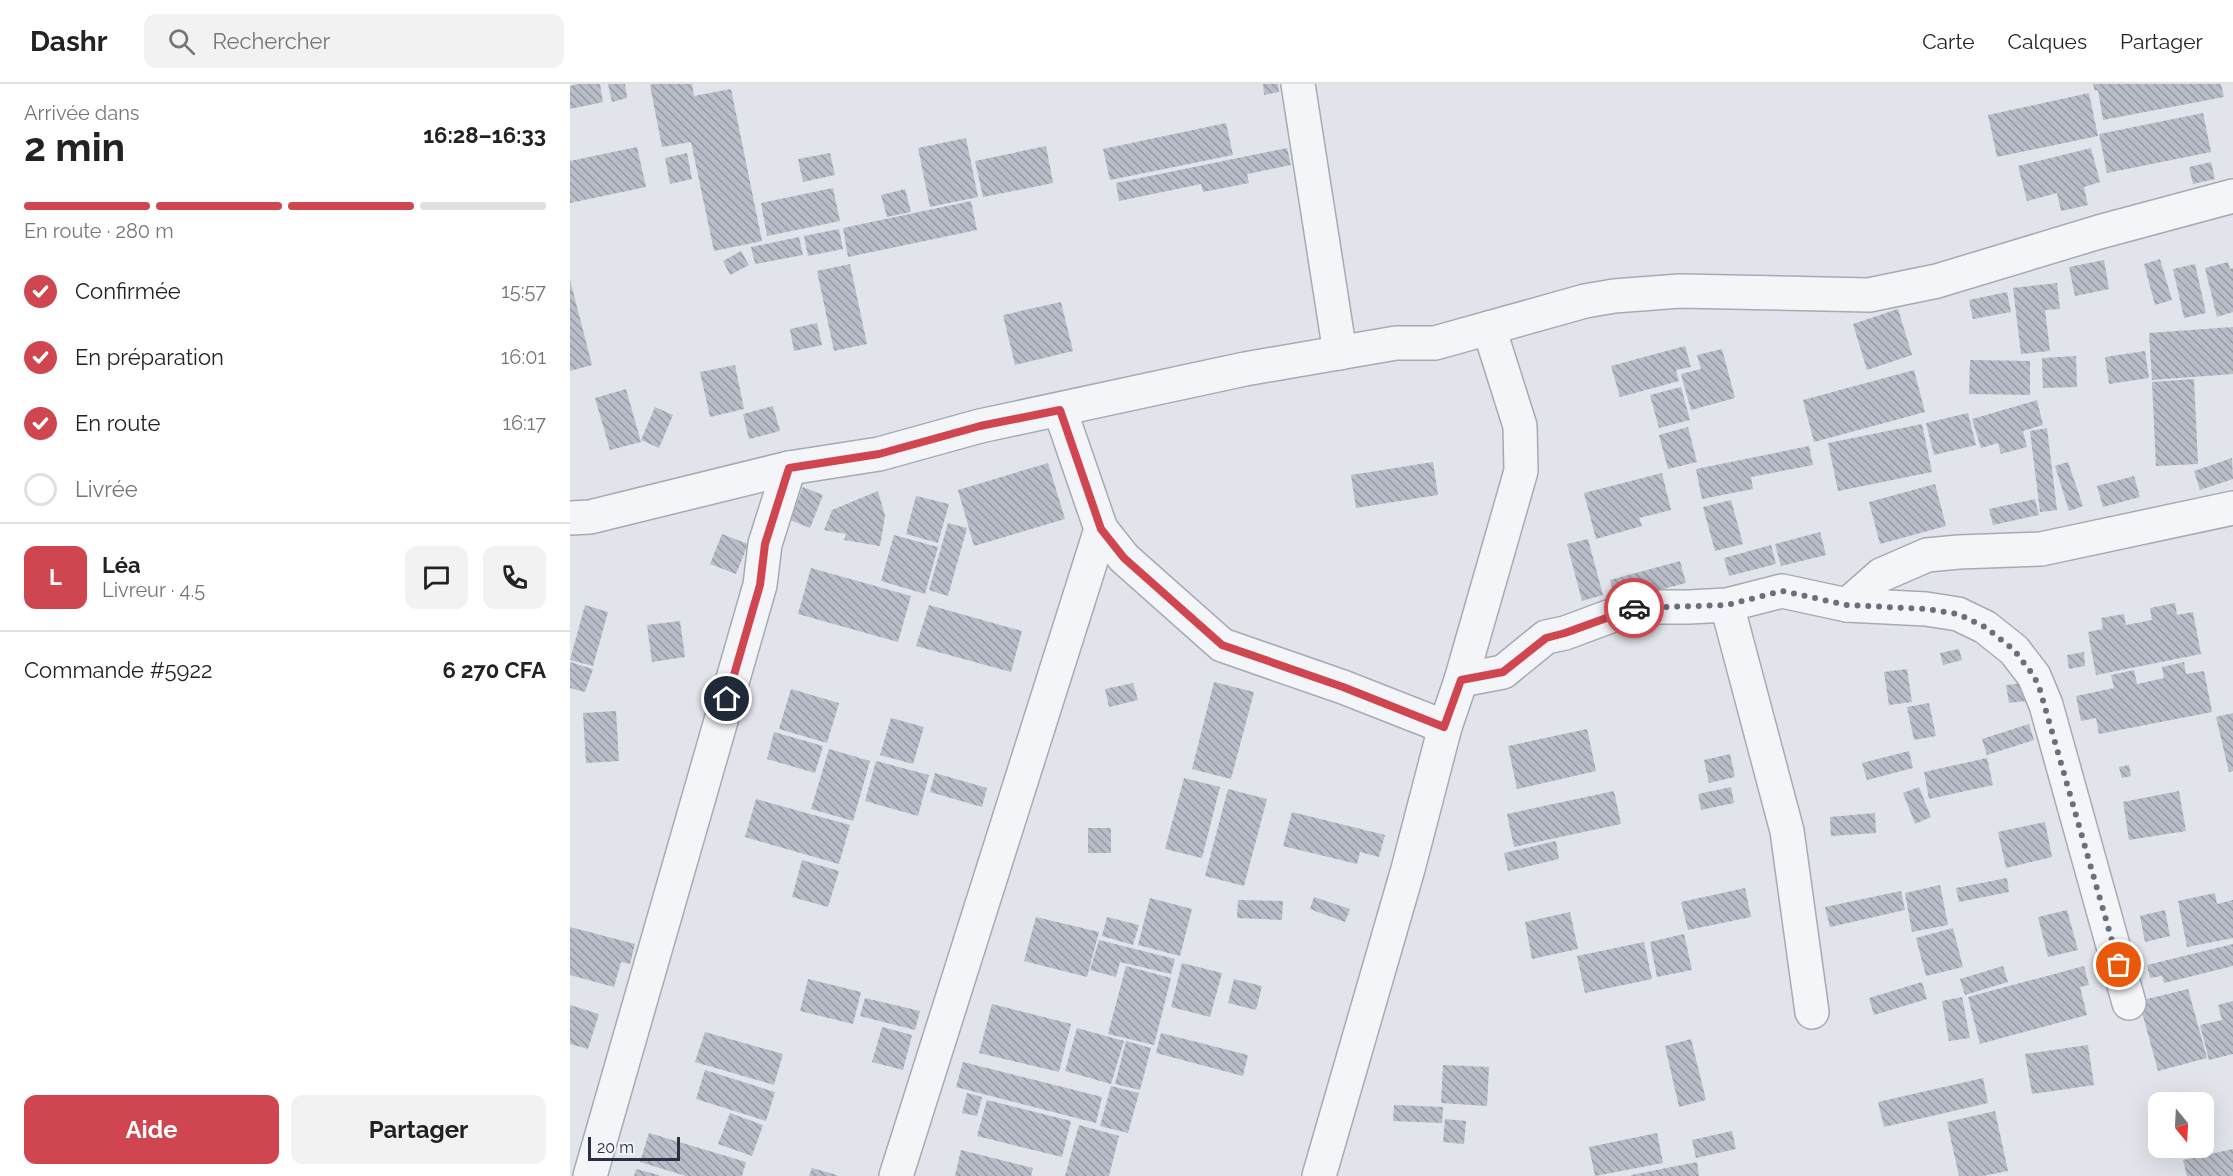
<!DOCTYPE html>
<html lang="fr">
<meta charset="utf-8">
<style>
body{margin:0;font-family:Raleway,sans-serif;background:#f2f2f2;color:#222;height:100vh;display:flex;flex-direction:column;font-size:22px;white-space:nowrap}
*{box-sizing:border-box;margin:0}
p{font-size:20px;color:#767676}
.icon{flex:none;width:33px;height:33px;fill:none;stroke:currentColor;stroke-width:2;stroke-linecap:round;stroke-linejoin:round}
.map{position:relative;flex:1;overflow:hidden}
.drawer{display:flex;flex-direction:column;background:#fff;width:570px}
.drawer>*{flex:none}
.needle{width:39px;rotate:162deg}
.tools{position:absolute;left:1578px;top:1008px;display:grid;gap:12px}
.tools a{display:grid;place-items:center;width:66px;height:66px;border-radius:12px;background:#fff;box-shadow:0 6px 24px #0002;font-size:30px}
.scale{position:absolute;left:18px;bottom:15px;width:92px;box-sizing:border-box;padding-left:6px;border:3px solid #293042;border-top:0;font-size:16px;line-height:21px;white-space:nowrap;color:#293042;-webkit-text-stroke:4px #f1f3f7;paint-order:stroke}
.pin{position:absolute;display:grid;place-items:center;width:51px;height:51px;color:#fff;margin:-26px;border:3px solid #fff;border-radius:50%;box-shadow:0 2px 6px #0007}
.courier{position:absolute;display:grid;place-items:center;width:60px;height:60px;margin:-30px;border:4px solid #d04650;border-radius:50%;background:#fff;color:#222;box-shadow:0 2px 8px #0007}
.head em{font-style:normal;font-weight:700}
.head div{display:flex;flex-direction:column-reverse}
.head{display:flex;align-items:center;justify-content:space-between;height:102px;padding:0 24px}
h1{font-size:39px;font-weight:700;line-height:45px}
.bar{display:grid;grid-template-columns:repeat(4,1fr);gap:9px 6px;align-content:center;height:72px;padding:0 24px}
.bar i{height:8px;border-radius:4px;background:#e0e0e0}
.bar .current{background:#d04650}
.bar p{grid-column:span 4}
.line{display:flex;align-items:center;gap:15px;padding:0 24px;border-top:2px solid #e0e0e0}
.line div{flex:1}
.round{display:grid;place-items:center;flex:none;width:63px;height:63px;border-radius:12px;background:#f2f2f2}
ol{padding:0 24px;list-style:none}
li{display:flex;align-items:center;gap:18px;height:66px}
li p{margin-inline-start:auto}
li .icon{padding:6px;border-radius:50%;background:#d04650;color:#fff;stroke-width:4}
li:last-child{color:#767676}
li i{width:33px;height:33px;border:3px solid #e0e0e0;border-radius:50%}
.button{display:flex;gap:12px;margin-top:auto;padding:12px 24px}
.button a{flex:1;height:69px;border-radius:12px;background:#d04650;color:#fff;font-size:24px;font-weight:700;line-height:69px;text-align:center}
.button a+a{background:#f2f2f2;color:#222}
header{display:flex;align-items:center;gap:36px;box-sizing:border-box;height:84px;padding:0 30px;background:#fff;border-bottom:2px solid #e0e0e0}
header strong{font-size:28px}
nav{display:flex;gap:33px;margin-inline-start:auto;font-size:21px}
.search{width:420px;height:54px;background:#f2f2f2;display:flex;align-items:center;gap:15px;box-sizing:border-box;padding:0 21px;border-radius:12px;color:#767676;font-size:22px}
main{display:flex;flex:1;min-height:0}
.map>svg:first-child{display:block}
</style>
<header>
<strong>Dashr</strong>
<div class="search"><svg class="icon" aria-label="search" viewBox="0 0 24 24"><circle cx="10" cy="10" r="6"/><path d="M15 15l6 6"/></svg>Rechercher</div>
<nav><a>Carte</a><a>Calques</a><a>Partager</a></nav>
</header>
<main>
<section class="drawer">
<div class="head"><div><h1>2 min</h1><p>Arrivée dans</p></div><em>16:28–16:33</em></div>
<div class="bar"><i class="current"></i><i class="current"></i><i class="current"></i><i></i><p>En route · 280 m</p></div>
<ol>
<li><svg class="icon" aria-label="check" viewBox="0 0 24 24"><path d="M5 12l5 5 9-10"/></svg>Confirmée<p>15:57</p></li>
<li><svg class="icon" aria-label="check" viewBox="0 0 24 24"><path d="M5 12l5 5 9-10"/></svg>En préparation<p>16:01</p></li>
<li><svg class="icon" aria-label="check" viewBox="0 0 24 24"><path d="M5 12l5 5 9-10"/></svg>En route<p>16:17</p></li>
<li><i></i>Livrée</li>
</ol>
<div class="line" style="height:108px"><b class="round" style="background:#d04650;color:#fff">L</b><div><b>Léa</b><p>Livreur · 4.5</p></div><a class="round"><svg class="icon" aria-label="chat" viewBox="0 0 24 24"><path d="M4 5h16v11H9l-5 4z"/></svg></a><a class="round"><svg class="icon" aria-label="phone" viewBox="0 0 24 24"><path d="M5 4h4l2 5-3 2q2 4 5 5l2-3 5 2v4C11 20 4 13 5 4z"/></svg></a></div>
<div class="line" style="height:78px"><div>Commande #5922</div><b>6 270 CFA</b></div>
<div class="button"><a>Aide</a><a>Partager</a></div>
</section>
<div class="map">
<svg width="1663" height="1092" viewBox="0 0 1663 1092">
<defs>
<pattern id="building-back-hatch" width="6" height="6" patternUnits="userSpaceOnUse" patternTransform="scale(1.5)"><rect width="6" height="6" fill="#b8bdc7"/><path d="M-1 5l2 2M0 0l6 6M5-1l2 2" fill="none" stroke="#969aa3"/></pattern>
</defs>
<rect width="100%" height="100%" fill="#e1e4ea"/>
<!-- building -->
<g fill="url(#building-back-hatch)">
<polygon points="8,0 30,0 33,18 0,25 0,2"/>
<polygon points="38,0 55,0 57,14 42,18"/>
<polygon points="84,0 122,0 124,12 161,5 192,157 144,167 121,58 92,63 80,1"/>
<polygon points="693,0 708,0 709,8 694,11"/>
<polygon points="1523,0 1651,0 1654,13 1533,36 1528,6 1525,7"/>
<polygon points="1519,9 1528,52 1427,73 1418,31"/>
<polygon points="1633,29 1641,68 1537,89 1529,50"/>
<polygon points="656,39 663,71 540,96 533,65"/>
<polygon points="396,54 408,113 360,123 348,64"/>
<polygon points="476,62 483,99 413,113 405,77"/>
<polygon points="67,63 76,103 0,119 0,77"/>
<polygon points="717,64 721,81 677,90 679,99 633,108 631,100 549,117 546,99"/>
<polygon points="1521,64 1530,98 1514,103 1518,121 1491,127 1487,109 1457,117 1448,82"/>
<polygon points="117,69 122,95 100,100 95,74"/>
<polygon points="260,69 265,91 233,98 228,75"/>
<polygon points="1641,78 1645,95 1623,100 1619,83"/>
<polygon points="263,104 270,137 197,152 191,119"/>
<polygon points="335,105 341,128 317,133 311,111"/>
<polygon points="401,117 407,146 278,173 273,144"/>
<polygon points="269,145 273,165 238,172 234,152"/>
<polygon points="229,153 233,171 185,180 181,163"/>
<polygon points="171,167 179,181 160,191 153,177"/>
<polygon points="1590,175 1602,216 1585,221 1574,180"/>
<polygon points="1534,176 1539,205 1505,212 1499,183"/>
<polygon points="1658,178 1660,185 1663,184 1663,228 1647,233 1635,184"/>
<polygon points="280,180 297,260 264,267 247,187"/>
<polygon points="1625,180 1636,229 1614,234 1603,185"/>
<polygon points="0,196 22,281 0,287"/>
<polygon points="1487,199 1490,225 1475,226 1480,267 1451,270 1443,204"/>
<polygon points="1437,208 1441,228 1403,235 1399,216"/>
<polygon points="491,218 503,267 445,281 433,231"/>
<polygon points="1328,225 1342,271 1297,286 1283,240"/>
<polygon points="247,239 252,261 224,267 220,245"/>
<polygon points="1663,243 1663,290 1582,296 1579,249"/>
<polygon points="1115,262 1121,283 1106,286 1109,297 1050,313 1041,282"/>
<polygon points="1152,265 1165,314 1121,326 1111,290 1131,285 1127,271"/>
<polygon points="1575,267 1579,294 1539,300 1535,273"/>
<polygon points="1506,272 1507,303 1473,304 1472,274"/>
<polygon points="1400,276 1460,277 1460,311 1399,310"/>
<polygon points="165,281 174,325 140,333 130,288"/>
<polygon points="1344,286 1355,328 1244,358 1233,316"/>
<polygon points="1624,295 1628,380 1586,382 1582,298"/>
<polygon points="1111,303 1120,336 1089,344 1080,311"/>
<polygon points="56,305 71,358 40,366 25,314"/>
<polygon points="1467,316 1473,341 1453,347 1457,363 1431,370 1428,359 1411,364 1402,335"/>
<polygon points="203,322 210,347 179,355 173,330"/>
<polygon points="85,323 103,331 89,364 71,356"/>
<polygon points="1398,329 1406,361 1364,371 1356,339"/>
<polygon points="1352,340 1362,388 1268,407 1258,359"/>
<polygon points="1118,343 1127,378 1098,385 1089,351"/>
<polygon points="1477,344 1487,426 1470,428 1460,347"/>
<polygon points="1239,362 1243,381 1181,393 1183,405 1132,415 1126,385"/>
<polygon points="1662,374 1663,395 1630,406 1624,387"/>
<polygon points="863,378 868,411 786,424 781,391"/>
<polygon points="1498,378 1513,422 1499,427 1485,382"/>
<polygon points="478,379 495,435 404,462 388,406"/>
<polygon points="1092,389 1101,426 1069,434 1072,442 1026,455 1014,409"/>
<polygon points="1564,392 1570,413 1533,423 1527,402"/>
<polygon points="1365,400 1376,442 1310,460 1299,418"/>
<polygon points="233,403 253,411 240,444 220,436"/>
<polygon points="308,407 315,432 310,462 274,456 276,450 254,446 262,426"/>
<polygon points="346,412 379,420 368,459 336,450"/>
<polygon points="1465,415 1469,431 1423,441 1419,425"/>
<polygon points="1161,416 1173,460 1145,467 1133,423"/>
<polygon points="378,439 397,444 378,512 359,506"/>
<polygon points="1250,448 1256,471 1211,482 1205,460"/>
<polygon points="152,450 178,460 166,490 140,480"/>
<polygon points="324,451 368,463 355,510 311,497"/>
<polygon points="1018,455 1033,511 1012,517 997,460"/>
<polygon points="1201,461 1206,480 1159,492 1154,474"/>
<polygon points="1110,477 1116,499 1046,517 1040,496"/>
<polygon points="241,484 341,512 328,558 228,530"/>
<polygon points="1605,519 1607,531 1623,528 1631,570 1526,591 1518,548 1533,545 1531,534 1554,530 1556,541 1582,536 1580,524"/>
<polygon points="15,521 38,528 23,582 0,576"/>
<polygon points="359,521 452,547 441,588 346,562"/>
<polygon points="110,537 115,573 82,578 77,541"/>
<polygon points="1389,565 1392,576 1373,581 1370,569"/>
<polygon points="1514,568 1515,582 1499,585 1497,571"/>
<polygon points="0,578 23,585 15,608 0,604"/>
<polygon points="1614,578 1616,590 1634,587 1642,628 1529,650 1526,634 1511,637 1506,612 1544,604 1541,591 1564,586 1567,600 1594,594 1592,583"/>
<polygon points="1337,585 1342,618 1319,621 1314,588"/>
<polygon points="644,598 684,608 661,695 622,685"/>
<polygon points="563,599 568,616 539,623 535,605"/>
<polygon points="1455,599 1457,617 1439,619 1436,601"/>
<polygon points="221,605 269,619 257,659 209,645"/>
<polygon points="1359,619 1366,652 1344,656 1337,623"/>
<polygon points="46,627 49,677 16,679 13,629"/>
<polygon points="1663,629 1663,687 1659,688 1646,633"/>
<polygon points="321,634 354,643 343,680 310,671"/>
<polygon points="1459,640 1464,656 1417,671 1412,655"/>
<polygon points="1017,645 1026,687 947,705 938,662"/>
<polygon points="204,648 253,662 245,689 197,675"/>
<polygon points="259,665 300,677 283,737 241,725"/>
<polygon points="1339,667 1343,684 1297,696 1292,679"/>
<polygon points="1160,670 1165,693 1139,699 1134,676"/>
<polygon points="1417,674 1423,701 1359,715 1354,688"/>
<polygon points="306,677 359,691 348,732 295,717"/>
<polygon points="1559,681 1561,692 1552,694 1549,683"/>
<polygon points="365,689 417,704 412,723 360,708"/>
<polygon points="614,694 650,703 632,774 595,765"/>
<polygon points="1161,703 1164,719 1131,726 1128,710"/>
<polygon points="1349,703 1361,733 1345,740 1333,709"/>
<polygon points="658,705 697,715 674,802 635,792"/>
<polygon points="1044,707 1051,740 944,763 937,730"/>
<polygon points="1609,707 1616,747 1559,756 1553,718"/>
<polygon points="186,715 280,741 269,780 175,753"/>
<polygon points="722,728 815,751 809,773 790,768 787,780 713,762"/>
<polygon points="1305,729 1306,749 1261,752 1260,733"/>
<polygon points="1475,738 1482,773 1436,784 1428,748"/>
<rect x="518" y="744" width="23" height="25"/>
<polygon points="986,757 989,775 938,787 934,769"/>
<polygon points="232,776 269,787 258,823 222,813"/>
<polygon points="1437,794 1439,808 1389,818 1386,804"/>
<polygon points="1370,801 1378,841 1342,848 1335,809"/>
<polygon points="1175,804 1181,833 1118,846 1111,818"/>
<polygon points="1331,807 1335,826 1260,843 1255,823"/>
<polygon points="1645,809 1647,820 1663,816 1663,854 1617,863 1608,817"/>
<polygon points="744,813 780,825 775,838 740,825"/>
<polygon points="580,814 622,825 610,872 568,861"/>
<polygon points="668,816 713,817 712,836 667,834"/>
<polygon points="1497,826 1508,866 1478,873 1468,833"/>
<polygon points="1595,826 1600,852 1575,858 1570,832"/>
<polygon points="1000,828 1008,865 962,875 955,838"/>
<polygon points="466,833 529,848 517,893 454,877"/>
<polygon points="537,833 569,841 563,861 532,852"/>
<polygon points="0,843 65,860 60,880 51,878 44,903 0,891"/>
<polygon points="1383,844 1393,883 1356,892 1346,854"/>
<polygon points="1114,850 1122,886 1087,893 1080,858"/>
<polygon points="529,856 605,875 601,890 550,878 546,893 520,886"/>
<polygon points="1074,858 1082,895 1015,909 1007,872"/>
<polygon points="1663,860 1663,882 1594,899 1592,892 1580,894 1577,881"/>
<polygon points="612,879 652,889 640,933 601,923"/>
<polygon points="556,882 601,894 584,961 538,950"/>
<polygon points="1433,882 1438,898 1395,911 1390,895"/>
<polygon points="1514,882 1519,901 1510,903 1517,931 1410,960 1398,913"/>
<polygon points="238,895 291,908 283,940 230,927"/>
<polygon points="664,895 692,902 686,926 658,919"/>
<polygon points="1352,898 1357,915 1304,931 1299,914"/>
<polygon points="1618,905 1637,974 1588,987 1569,917"/>
<polygon points="1392,913 1400,954 1379,957 1372,917"/>
<polygon points="295,914 350,927 345,946 290,932"/>
<polygon points="1663,917 1663,970 1639,976 1630,941 1652,936 1648,921"/>
<polygon points="422,920 501,940 489,988 409,969"/>
<polygon points="0,921 29,930 18,965 0,960"/>
<polygon points="312,943 342,951 333,986 302,978"/>
<polygon points="507,944 554,957 541,1000 495,987"/>
<polygon points="135,948 213,970 204,1001 125,978"/>
<polygon points="591,949 678,971 673,992 586,969"/>
<polygon points="1121,955 1136,1016 1109,1023 1095,962"/>
<polygon points="556,957 581,964 570,1006 545,1000"/>
<polygon points="1518,961 1524,1001 1462,1010 1455,970"/>
<polygon points="393,978 532,1013 526,1039 386,1003"/>
<polygon points="873,981 919,983 917,1022 871,1019"/>
<polygon points="135,986 205,1008 196,1037 126,1015"/>
<polygon points="1413,994 1418,1019 1314,1043 1308,1018"/>
<polygon points="541,1002 569,1009 558,1049 530,1042"/>
<polygon points="397,1009 412,1013 407,1032 392,1029"/>
<polygon points="417,1016 501,1037 492,1073 407,1052"/>
<polygon points="824,1021 873,1023 872,1039 823,1037"/>
<polygon points="1425,1027 1438,1087 1413,1092 1389,1092 1377,1038"/>
<polygon points="160,1029 193,1041 182,1072 148,1060"/>
<polygon points="875,1035 896,1037 894,1060 873,1058"/>
<polygon points="509,1041 549,1052 539,1092 495,1092"/>
<polygon points="1162,1047 1166,1065 1126,1074 1122,1056"/>
<polygon points="79,1049 176,1078 172,1092 116,1092 70,1078"/>
<polygon points="1087,1049 1093,1079 1025,1092 1019,1063"/>
<polygon points="1663,1065 1663,1092 1617,1092 1613,1076"/>
<polygon points="391,1066 463,1084 461,1092 385,1092"/>
<polygon points="1127,1078 1129,1092 1061,1092 1061,1091"/>
<polygon points="242,1084 267,1091 267,1092 239,1092"/>
<polygon points="66,1085 89,1091 89,1092 64,1092"/>
</g>
<g fill="none" stroke-linecap="round" stroke-linejoin="round">
<!-- street casing -->
<g stroke="#a6aab4" stroke-width="36">
<g id="street">
<polyline points="728,0 770,269"/>
<polyline points="0,434 20,433 219,384 309,370 410,342 675,285 826,259 865,259 1015,217 1044,212 1110,207 1299,211 1367,197 1529,148 1663,112"/>
<polyline points="531,445 554,474 652,561 773,603 875,643"/>
<polyline points="1157,521 1217,747 1242,928"/>
<polyline points="1277,521 1311,491 1357,471 1389,468 1471,465 1663,424"/>
<polyline points="891,596 933,588 976,553 995,549 1065,523 1119,523 1157,521 1212,507 1277,521 1356,525 1388,530 1415,543 1444,566 1464,592 1476,621 1559,919"/>
<polyline points="20,1092 190,501 195,460 219,384"/>
<polyline points="326,1092 531,445 490,326"/>
<polyline points="749,1092 838,785 875,643 891,596 951,387 950,342 919,244"/>
</g>
</g>
<!-- street -->
<use href="#street" stroke="#f4f5f8" stroke-width="33"/>
</g>
<g fill="none" stroke-linecap="round" stroke-linejoin="round">
<!-- done -->
<polyline stroke="#696f7d" stroke-width="6" stroke-dasharray="0 10.8" points="1064,524 1157,521 1212,507 1277,521 1356,525 1388,530 1415,543 1444,566 1464,592 1470,606 1549,881"/>
<!-- route -->
<polyline stroke="#d04650" stroke-width="8" points="157,615 190,501 195,460 219,384 309,370 410,342 490,326 531,445 554,474 652,561 773,603 874,643 891,596 933,588 976,554 995,549 1064,524"/>
</g>
</svg>
<div class="tools">
<a><svg class="needle" viewBox="-14 -14 28 28"><path d="M0-13l5 13h-10z" fill="#e53935"/><path d="M0 13l5-13h-10z" fill="#767676"/></svg></a>
</div>
<div class="scale">20 m</div>
<div class="pin" style="left:1549px;top:881px;background:#ea580c"><svg class="icon" aria-label="bag" viewBox="0 0 24 24"><path d="M5 8h14l-1 12H6zM9 8a3 3 0 0 1 6 0"/></svg></div>
<div class="pin" style="left:157px;top:615px;background:#1f2937"><svg class="icon" aria-label="home" viewBox="0 0 24 24"><path d="M3 11l9-7 9 7M6 9v11h12V9"/></svg></div>
<div class="courier" style="left:1064px;top:524px"><svg class="icon" aria-label="car" viewBox="0 0 24 24"><path d="M5 17H2v-5l4-1 3-4h7l3 4 3 1v5h-3M9 17h6M6 11h13"/><circle cx="7" cy="17" r="2"/><circle cx="17" cy="17" r="2"/></svg></div>
</div>
</main>
